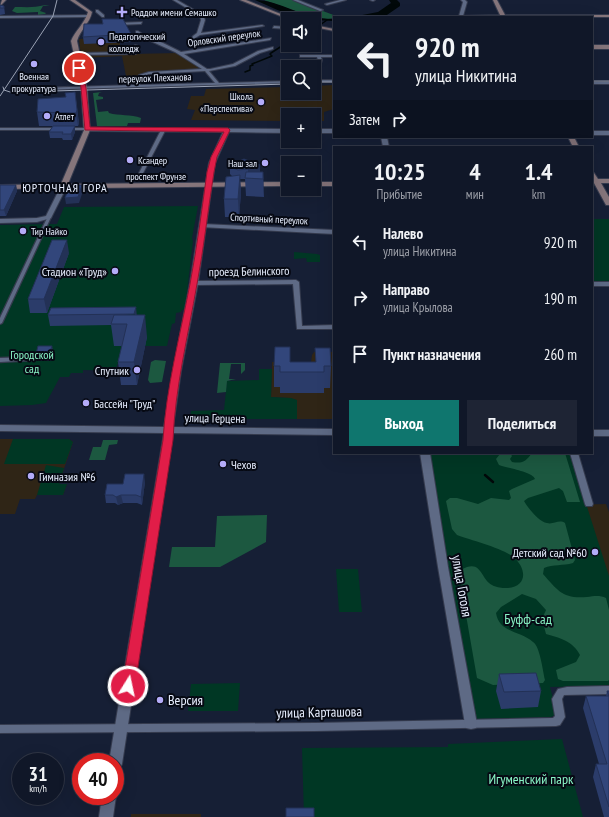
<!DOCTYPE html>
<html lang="ru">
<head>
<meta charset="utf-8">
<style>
	:root { --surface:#101728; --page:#1e2434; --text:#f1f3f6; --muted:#9c9fa8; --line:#303645; --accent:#0f766e }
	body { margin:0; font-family:"PT Sans Narrow",sans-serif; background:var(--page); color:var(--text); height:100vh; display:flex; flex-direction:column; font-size:15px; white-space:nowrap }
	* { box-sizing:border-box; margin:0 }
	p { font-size:13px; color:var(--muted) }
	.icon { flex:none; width:22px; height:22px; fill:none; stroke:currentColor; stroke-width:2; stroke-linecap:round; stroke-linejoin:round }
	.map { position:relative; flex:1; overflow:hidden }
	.sheet { position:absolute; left:333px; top:146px; width:260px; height:308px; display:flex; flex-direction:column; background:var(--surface); border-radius:0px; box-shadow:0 4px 16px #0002,0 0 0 1px var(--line) }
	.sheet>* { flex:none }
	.banner { position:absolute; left:333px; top:16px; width:260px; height:122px; border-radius:0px; box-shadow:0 4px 16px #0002,0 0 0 1px var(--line); background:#101728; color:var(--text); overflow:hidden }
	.buttons { position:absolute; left:281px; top:12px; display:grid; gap:8px }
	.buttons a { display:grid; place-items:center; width:40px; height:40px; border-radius:0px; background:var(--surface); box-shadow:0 4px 16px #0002,0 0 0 1px var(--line); font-size:20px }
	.speed { position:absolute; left:12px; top:753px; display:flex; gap:8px; font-size:20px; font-weight:700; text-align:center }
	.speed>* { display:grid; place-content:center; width:52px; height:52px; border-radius:50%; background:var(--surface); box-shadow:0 4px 16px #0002,0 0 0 1px var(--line); line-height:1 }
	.speed small { font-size:10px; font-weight:400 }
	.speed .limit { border:6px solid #d22; background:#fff; color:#111 }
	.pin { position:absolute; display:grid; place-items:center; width:34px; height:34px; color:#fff; margin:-17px; border:2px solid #fff; border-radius:50%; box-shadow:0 1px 4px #0007 }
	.me { position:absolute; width:44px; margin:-22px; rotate:10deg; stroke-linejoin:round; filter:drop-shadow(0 0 3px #0008) }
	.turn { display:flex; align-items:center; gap:14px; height:84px; padding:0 16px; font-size:18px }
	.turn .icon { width:52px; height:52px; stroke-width:2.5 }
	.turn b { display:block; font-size:28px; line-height:34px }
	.then { display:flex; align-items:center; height:38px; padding:0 16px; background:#0003; gap:8px; font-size:15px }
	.eta { display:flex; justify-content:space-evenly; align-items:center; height:68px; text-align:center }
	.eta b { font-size:24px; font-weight:700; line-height:28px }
	.cta { display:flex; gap:8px; margin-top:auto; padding:8px 16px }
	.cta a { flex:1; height:46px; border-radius:0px; background:var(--accent); color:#fff; font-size:16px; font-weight:700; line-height:46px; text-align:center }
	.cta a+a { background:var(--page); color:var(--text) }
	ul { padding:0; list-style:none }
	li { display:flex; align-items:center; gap:12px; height:56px; padding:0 16px }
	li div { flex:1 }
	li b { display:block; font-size:15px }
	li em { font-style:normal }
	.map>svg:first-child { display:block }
	.education { fill:#2f2516 }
	.green { fill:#003724 }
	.forest { fill:#1c5840 }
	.water { fill:#010809 }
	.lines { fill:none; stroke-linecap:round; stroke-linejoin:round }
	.stream-far1 { stroke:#010809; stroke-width:1.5 }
	.stream { stroke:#010809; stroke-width:2.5 }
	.pedestrian-casing { stroke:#353b4e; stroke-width:2.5 }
	.minor-casing { stroke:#353b4e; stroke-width:2 }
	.tertiary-casing { stroke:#353b4e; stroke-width:2 }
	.secondary-casing { stroke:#353b4e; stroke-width:2 }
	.pedestrian { fill:#5e6a85; fill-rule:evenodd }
	.minor { fill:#5e6a85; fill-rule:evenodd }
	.tertiary { fill:#5e6a85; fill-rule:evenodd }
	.secondary { fill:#85757b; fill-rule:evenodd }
	.tram { stroke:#9ba3b5; stroke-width:1 }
	.wall { fill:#2b3c6a }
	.shaded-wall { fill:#233156 }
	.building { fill:#32467b; stroke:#233156 }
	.route { fill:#e11d48; stroke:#92132f }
	.poi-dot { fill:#b4acf9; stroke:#060913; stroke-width:1.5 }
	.labels { text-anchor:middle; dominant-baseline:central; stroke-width:4; stroke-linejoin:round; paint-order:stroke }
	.far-poi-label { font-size:10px; fill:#e8efff; stroke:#060913; text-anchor:start }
	.far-street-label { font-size:10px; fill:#e8efff; stroke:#060913 }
	.far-quarter-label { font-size:12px; letter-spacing:1px; fill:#e8efff; stroke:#060913 }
	.poi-label { font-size:12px; fill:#e8efff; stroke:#060913; text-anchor:end }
	.street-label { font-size:12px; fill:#e8efff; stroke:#060913 }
	.park-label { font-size:12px; fill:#89f5c6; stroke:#060913 }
	.near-street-label { font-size:14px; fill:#e8efff; stroke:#060913 }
	.near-park-label { font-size:14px; fill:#89f5c6; stroke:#060913 }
	.near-poi-label { font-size:14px; fill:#e8efff; stroke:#060913; text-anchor:start }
</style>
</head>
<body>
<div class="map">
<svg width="609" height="817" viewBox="0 0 609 817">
	<rect width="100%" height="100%" fill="#161f35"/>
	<path class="education" d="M101 38 120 41V45H133L132 54 178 53 199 68 196 70 151 72 138 76H126L122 56 83 58 80 49 79 39Z
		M334 85V109L324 112V121H314V115H288V121L191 120 195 110 187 109 191 96H204L206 89 288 87V93H314V86Z
		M314 352H334V419H297L296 400 290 398 271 397 272 362H311L312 355Z
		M0 439H69L73 442 59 484H67L63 495H37L35 499H20L15 514H0Z
		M606 504 609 512V591L567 505Z
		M131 814H201V817H131Z"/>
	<path class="green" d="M198 206 192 238 193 241 185 309 182 310 181 312 176 313 175 323 172 324 167 346H124L115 371 83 370V373H71L69 377H60L46 403 32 405 0 406V225L57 224 64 207Z
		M592 219H609V283H592Z
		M294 252 317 254 320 255V262H307L306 258 294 259Z
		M259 369H272L271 397 291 398 297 400V419H190L191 411 224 410 227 381 259 380Z
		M13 439H69L73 442 65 464H4Z
		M428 453H570L609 576V686L550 687 556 710 555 715 551 717 475 719Z
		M46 465 64 468 59 484H67L63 495H37Z
		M336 569H358L362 612H339Z
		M240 683 238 711H188L191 684Z
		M562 739 583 817H304L302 748 448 747V744Z"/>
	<path class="forest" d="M264 0H293L339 17 328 19 312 17Z
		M45 5H50L43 6 40 11 46 13 45 14 38 15V12L17 13 12 11 15 7C26 7 34 8 45 5Z
		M102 92 99 93 98 96 103 97V99L96 100 98 112 108 111 109 113C119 116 131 114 141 118L140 123H128L127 126H97L93 93Z
		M155 360 166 361 162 382 150 383 148 380 151 362Z
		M220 363H245V370L241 374V364H231L229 379H236L227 381 226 392 217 393Z
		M103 440H118L117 444 109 445 105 460H89L93 447H101Z
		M510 453 512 456 510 459 512 462C523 464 526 461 532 453H565L580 502H567L563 491 559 488 528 498 524 501C528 508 539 522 547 523 553 525 559 519 565 523L575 560 573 563C563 566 553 564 544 568L543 574C558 591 563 599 587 597 594 596 600 595 606 598L609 610V680L608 681H563L558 679 556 670 576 662 580 655C573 641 560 638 546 634L542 619 546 610 536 599 522 594 501 607 496 613C499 633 521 631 533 642 540 646 543 672 545 680L543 683 493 685 477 678 459 575 461 570C482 558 480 579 492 585 495 587 501 588 504 588 528 589 528 568 512 556 501 548 471 540 457 535L452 529 446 501 450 498H457L478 504 491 498 509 500 511 498 509 491 512 489 535 479C533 472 507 468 499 465L496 459 500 454Z
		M267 515 266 542 220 567H169L172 547H215L217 516Z"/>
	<path class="water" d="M255 0C281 0 303 20 334 19V21L314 20V19C294 19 273 8 255 0Z
		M389 0H397L400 3V6L384 17H352L378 12 391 3Z"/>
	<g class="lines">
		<path class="stream-far1" d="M320 25 327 20
			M245 72 250 70V66L253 65 252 64 272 56 270 54 271 53 288 42"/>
		<path class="stream" d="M485 475 493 482"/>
		<g class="pedestrian-casing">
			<path id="pedestrian" d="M69 87H70V89L22 91 20 90 22 89Z
				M48 216H49L51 217 2 323 0 324V318Z
				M33 357 35 358 36 359 35 360 0 362V358Z"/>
		</g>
		<g class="minor-casing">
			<path id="minor" d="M173 0H177L203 15 205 20 201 33 262 25 264 26 200 35 195 38 191 44H189L193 36 197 33 201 20 200 16Z
				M293 0H298L323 10 320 11Z
				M340 0H346L327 5 325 4Z
				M370 0H375L373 1Z
				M461 0H465L467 2 463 16 461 17 459 16 463 2Z
				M96 10H98L104 15V17H102L96 12Z
				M142 22 141 24 116 25 114 24 116 23Z
				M274 26 288 27V29L273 28Z
				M136 31H138L147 37 163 43 181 52 271 38 270 40 184 54 207 69H210L233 64 258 51 273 47V49L260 53 235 66 209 71 219 83 288 81V83L68 89 67 88 69 87 136 85 139 75 149 72 202 69 175 52 144 38 136 33ZM205 71 215 83 140 85 142 77 149 74Z
				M135 45 138 46 137 53 135 54 76 55 74 54 76 53 133 52Z
				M301 55H334V57H321L322 60 319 70 321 80H334V82H314V80H317L315 70 318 60 317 57H300V55Z
				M592 82H609V84H592Z
				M0 128H87L89 129 87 130H0Z
				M162 128 166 129 142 175 138 176V175Z
				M203 224 334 230V234L201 227 200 226Z
				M296 280 299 282 302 326 334 325V329H297L293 284 194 285 191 283 194 281Z
				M592 282H609V286H592Z
				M570 453H578L593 504 592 506H586L585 504Z
				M609 686V694L564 695 562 699 565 717 560 725 556 726 315 731 0 733V725L315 723 553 718 555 716 552 699 558 689 567 687Z"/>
		</g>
		<g class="tertiary-casing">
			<path id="tertiary" d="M90 15 89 17 0 18V16Z
				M85 128 288 129V133L229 132 215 163 198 283 181 371 173 427 334 429V435L173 433 122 764 120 768 115 770V762H109L164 433 0 431V425L164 427 173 371 190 283 209 163 223 132 87 131 85 130Z
				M314 129H334V133H314Z
				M592 131H609V135H592Z
				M381 137H387L389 147H383Z
				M64 184 67 186 51 218 37 222 0 223V219L37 218 46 216 61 186Z
				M592 430H609V436H592Z
				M420 453H430L448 567 477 724 476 728 471 729 466 728 465 724 438 567Z
				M115 794 116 796 113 817H99L102 796H115Z"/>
		</g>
		<g class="secondary-casing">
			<path id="secondary" d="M2 0H6L0 6Z
				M70 0H75L92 12C90 23 80 30 77 41L87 88 90 130 68 184 288 182V186L0 189V185L61 184 84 130 81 88 71 41C75 31 85 23 88 12Z
				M240 0H246L293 19H288Z
				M493 0H497L505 15H609V17H455L457 16 500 15Z
				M314 25 334 29V31L314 27Z
				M592 45H609V49H592Z
				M568 137H574L579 147H573Z
				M592 172 594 173 598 179H609V183H601L609 197V205H606L594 183H592Z
				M314 182H334V186H314Z"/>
		</g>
		<use href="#pedestrian" class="pedestrian"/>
		<use href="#minor" class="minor"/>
		<use href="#tertiary" class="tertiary"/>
		<use href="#secondary" class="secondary"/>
		<path class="tram" d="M592 81H609
			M314 82H334
			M3 87 4 90 10 92H20L288 84
			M0 96 53 16 57 0"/>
	</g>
	<path class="wall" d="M0 5 4 6 5 14 0 15Z
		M102 19 131 34 132 42 84 44 83 37 103 24Z
		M75 92 79 123 78 126H75V132L72 140H63L62 138H50L49 132 53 126H39L37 112 66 97Z
		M230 165H260V172H263L264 197 246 196 245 179H240L241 193 239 217H225L224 199 232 176 230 174Z
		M0 185H16L17 191 6 216H0Z
		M69 253 47 313H30L28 299Z
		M51 308 136 315 147 337 137 385H121L118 362 122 346H114L111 325 50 326 48 315Z
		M52 346 53 353 51 361H37L36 354Z
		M291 362 331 366 330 388H324V393H280V387H274V366Z
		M145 482 142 505 137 503H123L118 505 115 503H106L105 495 123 484Z
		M499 674 541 691 538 707 501 709 496 691Z
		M607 691H609V817H604L593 777 596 764H599L583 708 586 696H606Z"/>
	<path class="shaded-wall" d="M77 110 79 123 78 126 76 113Z
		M75 126V132L72 140 71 134Z
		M260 165V174L248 178V169Z
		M263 172 264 190V197L263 179Z
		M240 175 241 193 239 217 238 199Z
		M16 185 17 191 6 216 4 210Z
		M82 185 83 191 79 203 66 204 65 198Z
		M67 240 69 253 47 313 44 299Z
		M136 307 137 317 134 314Z
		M145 315 147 337 137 385 134 362Z
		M52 346 53 353 51 361 49 354Z
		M144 474 145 482 142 505 141 497Z
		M121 495 123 503 118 505 116 497Z"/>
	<path class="building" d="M0 5 4 6V8H0Z
		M102 19H123L131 34 83 37 84 24H103Z
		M75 92 77 110 76 113 37 112 38 99 66 97 65 93Z
		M53 126H75L71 134H62L63 132H49Z
		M244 159 260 165 248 169 238 170 233 168 230 165Z
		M246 172H263V179L245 178Z
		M240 175 238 199H224L226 177Z
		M0 185H16L4 210H0Z
		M70 185H82L78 197 65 198Z
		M52 240H67L44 299H28Z
		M136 307 134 314 48 315 51 308Z
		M114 315H145L134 362H118L127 324H111Z
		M38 346H52L49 354H36Z
		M275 347H290V362H316L315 348H330L331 366H324V372H280V366H274Z
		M125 474H144L141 497 136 495H121L116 497 113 495H105L107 484H123Z
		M536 673 541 691 504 692 499 674Z
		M607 691H609V807L596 764H607L586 696H609Z
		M286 808H314V817H286Z"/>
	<path class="route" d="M79 67 82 68 86 88 90 127 228 128 230 130 217 157 214 172C208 209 204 247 197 284 188 336 175 388 173 440L135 686 133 690 128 691 124 690 122 686 163 440C166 388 180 336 190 284 197 247 202 209 207 172L211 157 224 132 85 130 81 88 77 68Z"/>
	<g class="poi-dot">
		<path d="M120 6h4v4h4v4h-4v4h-4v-4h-4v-4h4z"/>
		<circle cx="101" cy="42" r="4"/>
		<circle cx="34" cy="64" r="4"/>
		<circle cx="261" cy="102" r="4"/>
		<circle cx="47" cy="116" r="4"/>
		<circle cx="130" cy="160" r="4"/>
		<circle cx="265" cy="163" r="4"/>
		<circle cx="23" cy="231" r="4"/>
		<circle cx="115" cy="271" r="4"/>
		<circle cx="137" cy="370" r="4"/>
		<circle cx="86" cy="403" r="4"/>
		<circle cx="223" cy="464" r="4"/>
		<circle cx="31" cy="476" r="4"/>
		<circle cx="595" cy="552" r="4"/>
		<circle cx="160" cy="700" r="4"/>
	</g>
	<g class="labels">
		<g class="far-poi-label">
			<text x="131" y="12">Роддом имени Семашко</text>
			<text x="109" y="36">Педагогический<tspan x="109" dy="12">колледж</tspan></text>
			<text x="34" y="76" text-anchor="middle">Военная<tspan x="34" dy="12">прокуратура</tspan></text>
			<text x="253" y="96" text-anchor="end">Школа<tspan x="253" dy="12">«Перспектива»</tspan></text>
			<text x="55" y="116">Атлет</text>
			<text x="138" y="160">Ксандер</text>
			<text x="257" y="163" text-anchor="end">Наш зал</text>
			<text x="31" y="231">Тир Найко</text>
		</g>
		<g class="far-street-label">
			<text transform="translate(224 38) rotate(-8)">Орловский переулок</text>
			<text transform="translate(155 78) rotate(-2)">переулок Плеханова</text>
			<text x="156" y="176">проспект Фрунзе</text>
			<text transform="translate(269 219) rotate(3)">Спортивный переулок</text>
		</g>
		<g class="far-quarter-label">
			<text x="65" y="187">ЮРТОЧНАЯ ГОРА</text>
		</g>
		<g class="poi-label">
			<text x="107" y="271">Стадион «Труд»</text>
			<text x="129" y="370">Спутник</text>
			<text x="94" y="403" text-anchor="start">Бассейн "Труд"</text>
			<text x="231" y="464" text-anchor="start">Чехов</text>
			<text x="39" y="476" text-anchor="start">Гимназия №6</text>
			<text x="587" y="552">Детский сад №60</text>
		</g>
		<g class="street-label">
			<text transform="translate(249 271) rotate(-1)">проезд Белинского</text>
			<text transform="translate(215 418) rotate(1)">улица Герцена</text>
		</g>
		<g class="park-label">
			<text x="32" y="354">Городской<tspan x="32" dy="14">сад</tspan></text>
		</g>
		<g class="near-street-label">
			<text transform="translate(462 586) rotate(80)">улица Гоголя</text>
			<text transform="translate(319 712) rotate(-1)">улица Карташова</text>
		</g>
		<g class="near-park-label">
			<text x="528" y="619">Буфф-сад</text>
			<text x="531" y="779">Игуменский парк</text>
		</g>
		<g class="near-poi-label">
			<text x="168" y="700">Версия</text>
		</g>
	</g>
</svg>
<div class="buttons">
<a><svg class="icon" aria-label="sound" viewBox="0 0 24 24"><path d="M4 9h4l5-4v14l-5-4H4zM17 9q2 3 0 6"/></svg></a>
<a><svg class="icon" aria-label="search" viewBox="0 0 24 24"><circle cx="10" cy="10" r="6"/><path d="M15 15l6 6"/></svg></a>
<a>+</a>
<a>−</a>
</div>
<div class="speed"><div>31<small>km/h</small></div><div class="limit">40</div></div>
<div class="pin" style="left:79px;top:68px;background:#d93025"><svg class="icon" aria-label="arrive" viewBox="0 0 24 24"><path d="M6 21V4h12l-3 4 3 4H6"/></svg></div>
<svg class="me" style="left:128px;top:686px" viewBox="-20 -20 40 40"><circle r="17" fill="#e11d48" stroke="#fff" stroke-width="3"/><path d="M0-11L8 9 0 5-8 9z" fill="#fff"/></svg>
<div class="banner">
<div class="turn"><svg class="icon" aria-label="left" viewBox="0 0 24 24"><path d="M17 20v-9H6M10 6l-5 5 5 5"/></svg><div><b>920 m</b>улица Никитина</div></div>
<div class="then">Затем<svg class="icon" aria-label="right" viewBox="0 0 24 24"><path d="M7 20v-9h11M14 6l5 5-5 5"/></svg></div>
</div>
<section class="sheet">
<div class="eta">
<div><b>10:25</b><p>Прибытие</p></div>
<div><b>4</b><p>мин</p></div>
<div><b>1.4</b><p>km</p></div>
</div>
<ul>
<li><svg class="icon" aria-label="left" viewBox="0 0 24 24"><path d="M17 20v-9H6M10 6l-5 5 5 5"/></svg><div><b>Налево</b><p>улица Никитина</p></div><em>920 m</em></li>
<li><svg class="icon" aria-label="right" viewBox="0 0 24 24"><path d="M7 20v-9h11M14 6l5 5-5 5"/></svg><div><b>Направо</b><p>улица Крылова</p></div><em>190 m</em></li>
<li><svg class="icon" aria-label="arrive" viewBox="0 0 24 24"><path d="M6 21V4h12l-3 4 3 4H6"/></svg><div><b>Пункт назначения</b></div><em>260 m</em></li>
</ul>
<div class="cta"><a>Выход</a><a>Поделиться</a></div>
</section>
</div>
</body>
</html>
